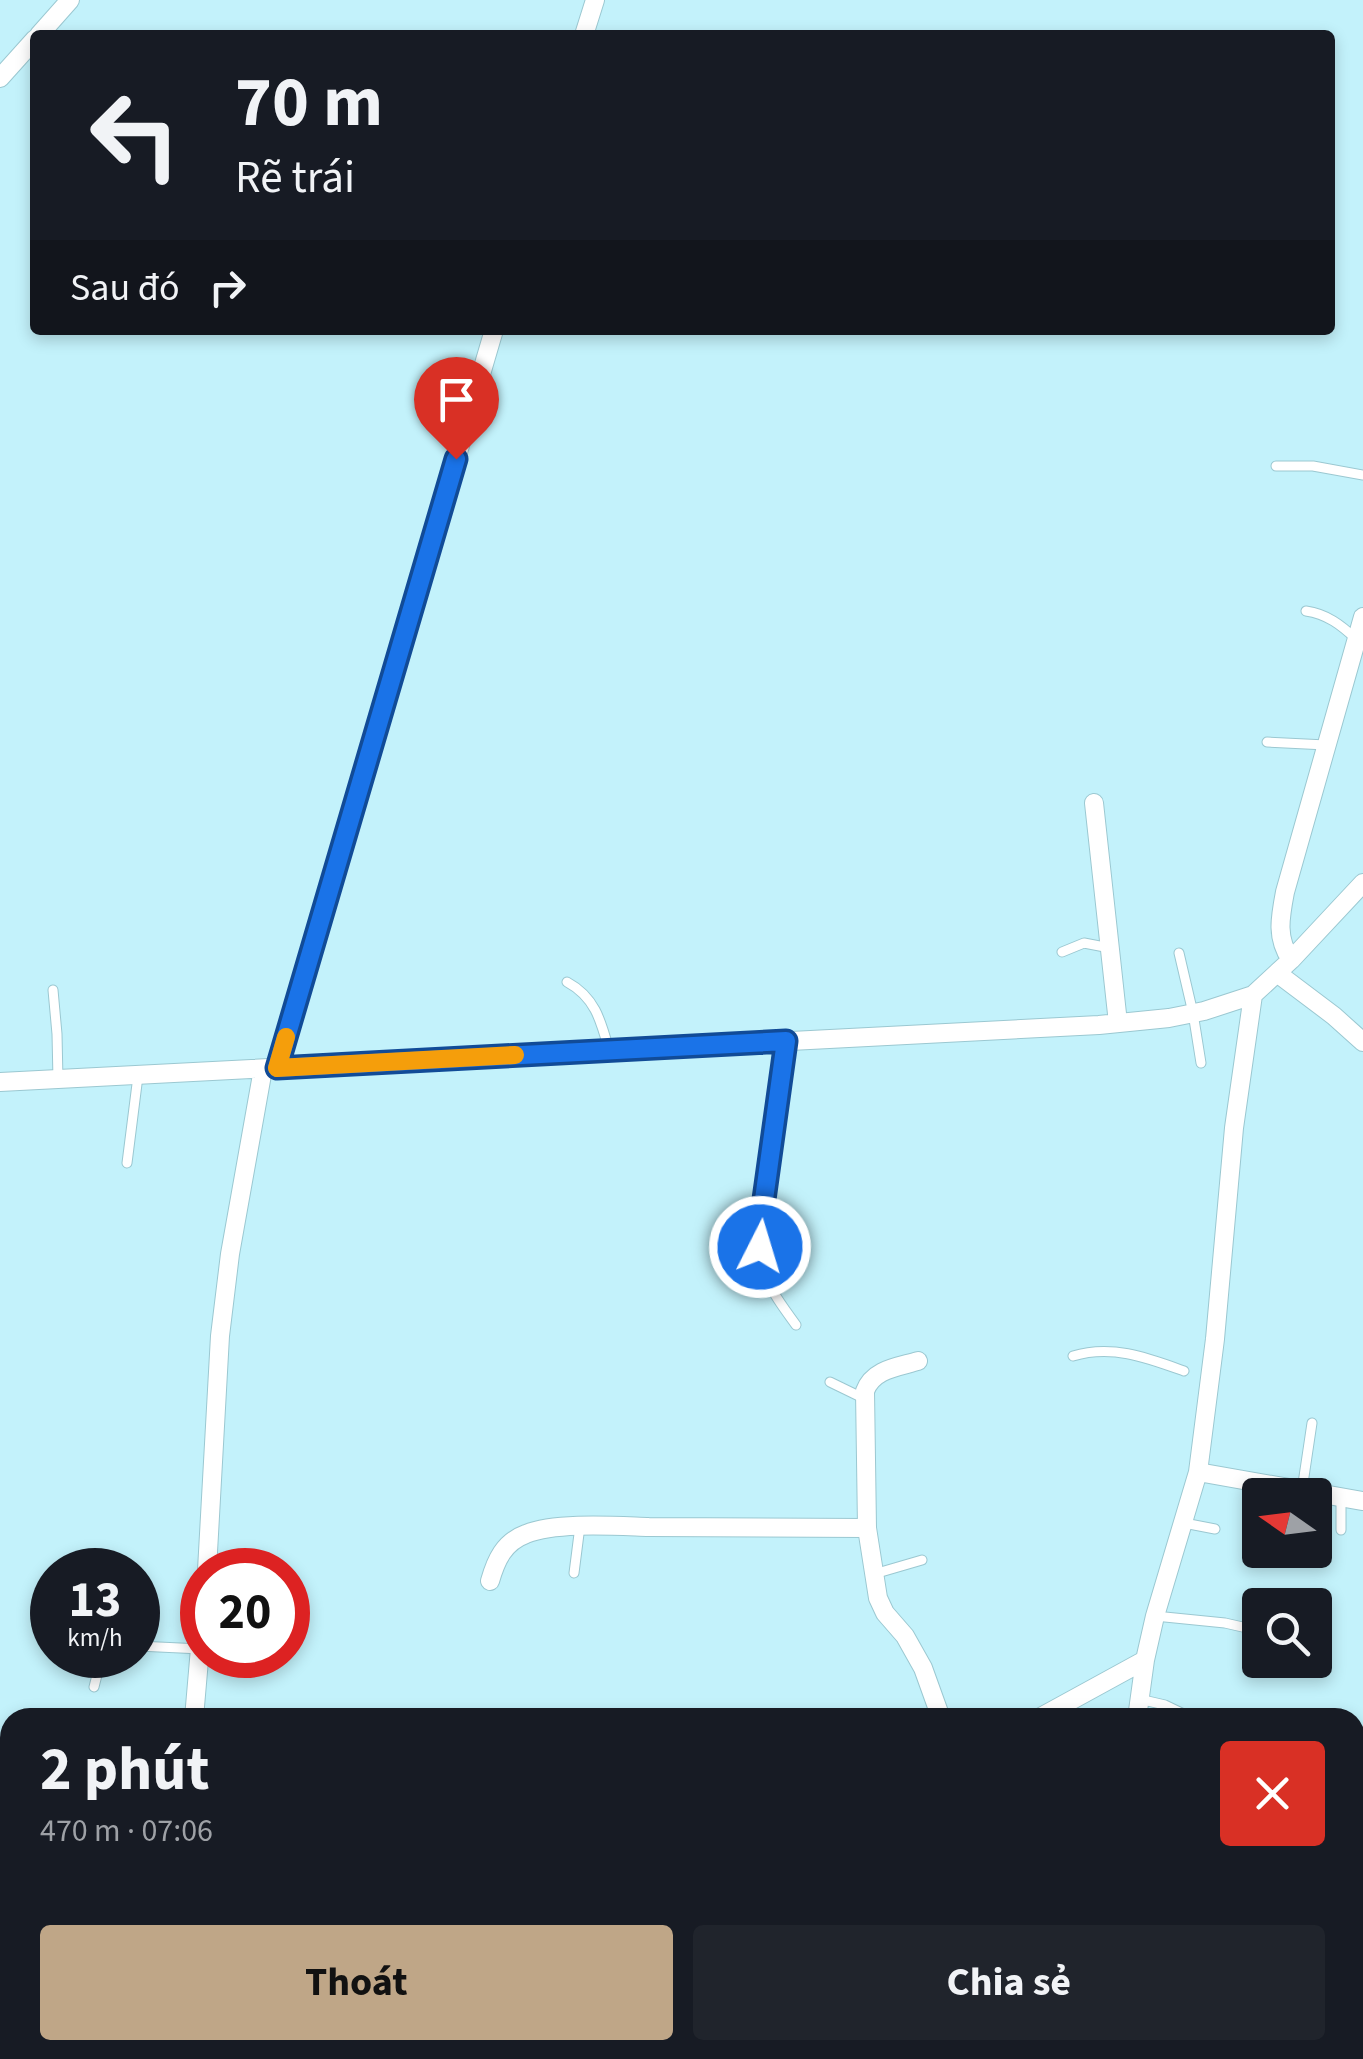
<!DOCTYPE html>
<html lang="vi">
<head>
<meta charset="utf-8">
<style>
	:root { --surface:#171b24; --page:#20242c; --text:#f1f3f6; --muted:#9ea1a6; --accent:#bfa687 }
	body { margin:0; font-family:"Source Sans 3",sans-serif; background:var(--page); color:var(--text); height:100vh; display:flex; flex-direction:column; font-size:38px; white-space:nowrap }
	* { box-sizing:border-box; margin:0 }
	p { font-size:32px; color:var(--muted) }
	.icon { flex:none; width:55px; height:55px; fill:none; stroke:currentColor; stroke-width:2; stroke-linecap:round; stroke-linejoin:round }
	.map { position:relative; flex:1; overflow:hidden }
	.side { position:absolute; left:0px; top:1708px; width:1365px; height:352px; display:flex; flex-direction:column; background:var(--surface); border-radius:30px 30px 0 0; box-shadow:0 5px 15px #0003 }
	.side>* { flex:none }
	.guide { position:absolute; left:30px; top:30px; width:1305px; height:305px; border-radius:10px; box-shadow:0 5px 15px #0003; background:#171b24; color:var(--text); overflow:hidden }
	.needle { width:65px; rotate:284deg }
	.buttons { position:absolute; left:1242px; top:1478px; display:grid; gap:20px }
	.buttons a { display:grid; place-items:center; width:90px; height:90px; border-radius:10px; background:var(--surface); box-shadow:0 5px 15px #0003; font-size:50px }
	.speed { position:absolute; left:30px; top:1548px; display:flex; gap:20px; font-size:50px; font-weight:700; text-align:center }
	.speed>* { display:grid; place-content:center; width:130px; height:130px; border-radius:50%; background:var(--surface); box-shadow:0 5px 15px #0003; line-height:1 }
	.speed small { font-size:25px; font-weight:400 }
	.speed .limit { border:15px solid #d22; background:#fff; color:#111 }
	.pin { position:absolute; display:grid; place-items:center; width:85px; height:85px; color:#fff; margin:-102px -42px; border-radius:50% 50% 50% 0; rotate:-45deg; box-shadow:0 0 10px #0007 }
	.pin .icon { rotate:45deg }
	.me { position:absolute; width:110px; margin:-55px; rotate:5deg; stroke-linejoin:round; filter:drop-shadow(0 0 8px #0008) }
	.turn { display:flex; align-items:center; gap:35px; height:210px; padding:0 40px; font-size:45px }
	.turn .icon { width:130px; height:130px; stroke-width:2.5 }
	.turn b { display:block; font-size:70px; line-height:85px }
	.then { display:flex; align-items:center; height:95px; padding:0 40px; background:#0003; gap:20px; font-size:38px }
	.round { display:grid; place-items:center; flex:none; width:105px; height:105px; border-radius:10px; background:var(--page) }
	.summary { display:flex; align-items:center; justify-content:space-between; height:170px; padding:0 40px }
	h1 { font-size:60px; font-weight:700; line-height:75px }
	.primary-button { display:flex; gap:20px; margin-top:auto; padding:20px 40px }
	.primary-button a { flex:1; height:115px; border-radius:10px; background:var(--accent); color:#111; font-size:40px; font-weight:700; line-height:115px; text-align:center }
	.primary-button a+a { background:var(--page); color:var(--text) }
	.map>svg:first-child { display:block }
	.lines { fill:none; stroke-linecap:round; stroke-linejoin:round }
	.lane-casing { stroke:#9bc8d1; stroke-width:11 }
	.street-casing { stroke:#9bc8d1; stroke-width:20 }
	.lane { stroke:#fff; stroke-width:9 }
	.street { stroke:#fff; stroke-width:18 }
	.route-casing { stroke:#114b97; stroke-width:25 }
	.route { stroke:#1a73e8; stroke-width:18 }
	.slow { stroke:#f59e0b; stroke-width:18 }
</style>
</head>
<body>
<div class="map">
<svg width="1363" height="2059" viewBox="0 0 1363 2059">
	<rect width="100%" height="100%" fill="#c3f2fb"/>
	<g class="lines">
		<g class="lane-casing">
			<path id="lane" d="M1276 466H1313L1363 475
				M1306 611C1327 614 1341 625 1356 639
				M1267 742 1326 745
				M1062 952 1084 943 1110 948
				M1179 953 1193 1013 1201 1063
				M567 982C595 997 601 1021 609 1050
				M53 990 57 1034 58 1080
				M786 1041 761 1221C759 1273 766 1284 796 1325
				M127 1163 138 1076
				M1073 1356C1112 1344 1148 1358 1184 1371
				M830 1382 865 1399
				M1302 1490 1312 1423
				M1341 1498V1530
				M1184 1523 1215 1529
				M574 1573 580 1526
				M874 1574 922 1560
				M1155 1616 1225 1623 1260 1631
				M138 1646 201 1649
				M94 1687 102 1655
				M1139 1699 1165 1705 1192 1718
				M321 2059 330 2050"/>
		</g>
		<g class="street-casing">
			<path id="street" d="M39 35 70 0
				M584 35 595 0
				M0 78 35 39
				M1094 803 1118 1023
				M1291 960C1276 938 1280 918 1285 892L1363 617
				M1277 973 1334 1016 1363 1042
				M277 1068 494 330
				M0 1082 1099 1025 1169 1018 1204 1011 1253 995 1291 960 1363 883
				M918 1361C898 1367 873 1369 865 1391L867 1528 878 1598 885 1613 905 1636 923 1668 941 1718
				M1198 1472 1362 1501
				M207 1570 220 1336 230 1254 263 1069
				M490 1581C496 1560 504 1542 526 1534 556 1522 615 1526 649 1527 722 1527 795 1527 867 1528
				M194 1718 202 1625
				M1039 1718 1145 1660
				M1137 1718 1145 1660 1155 1616 1198 1472 1215 1339 1234 1128 1253 995
				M165 2050 166 2059
				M1277 2050 1281 2059
				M658 2059 665 2050
				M854 2059 858 2050
				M1007 2059 1010 2050"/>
		</g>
		<use href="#lane" class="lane"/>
		<use href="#street" class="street"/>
	</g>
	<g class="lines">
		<g class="route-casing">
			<path id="route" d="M456 459 277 1068 786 1041 761 1221 760 1247"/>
		</g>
		<use href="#route" class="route"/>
		<path class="slow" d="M286 1037 277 1068 515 1055"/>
	</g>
</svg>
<div class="buttons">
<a><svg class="needle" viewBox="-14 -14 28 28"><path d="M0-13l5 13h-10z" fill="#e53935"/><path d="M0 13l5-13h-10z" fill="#9ea1a6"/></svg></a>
<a><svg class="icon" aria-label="search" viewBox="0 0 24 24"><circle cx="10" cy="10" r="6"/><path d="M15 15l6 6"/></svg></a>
</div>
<div class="speed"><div>13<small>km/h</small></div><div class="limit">20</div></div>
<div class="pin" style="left:456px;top:459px;background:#d93025"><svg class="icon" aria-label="arrive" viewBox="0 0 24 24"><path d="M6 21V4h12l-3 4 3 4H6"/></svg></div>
<svg class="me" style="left:760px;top:1247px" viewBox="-20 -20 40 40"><circle r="17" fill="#1a73e8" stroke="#fff" stroke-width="3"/><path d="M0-11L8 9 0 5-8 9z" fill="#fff"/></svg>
<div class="guide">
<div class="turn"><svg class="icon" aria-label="left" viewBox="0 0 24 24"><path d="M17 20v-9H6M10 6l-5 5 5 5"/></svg><div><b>70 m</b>Rẽ trái</div></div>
<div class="then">Sau đó<svg class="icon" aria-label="right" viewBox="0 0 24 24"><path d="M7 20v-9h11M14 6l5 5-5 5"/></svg></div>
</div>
<section class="side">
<div class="summary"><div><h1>2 phút</h1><p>470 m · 07:06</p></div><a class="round" style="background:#d93025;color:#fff"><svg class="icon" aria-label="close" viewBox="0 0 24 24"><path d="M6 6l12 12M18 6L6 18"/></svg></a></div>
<div class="primary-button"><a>Thoát</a><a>Chia sẻ</a></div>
</section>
</div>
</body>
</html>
